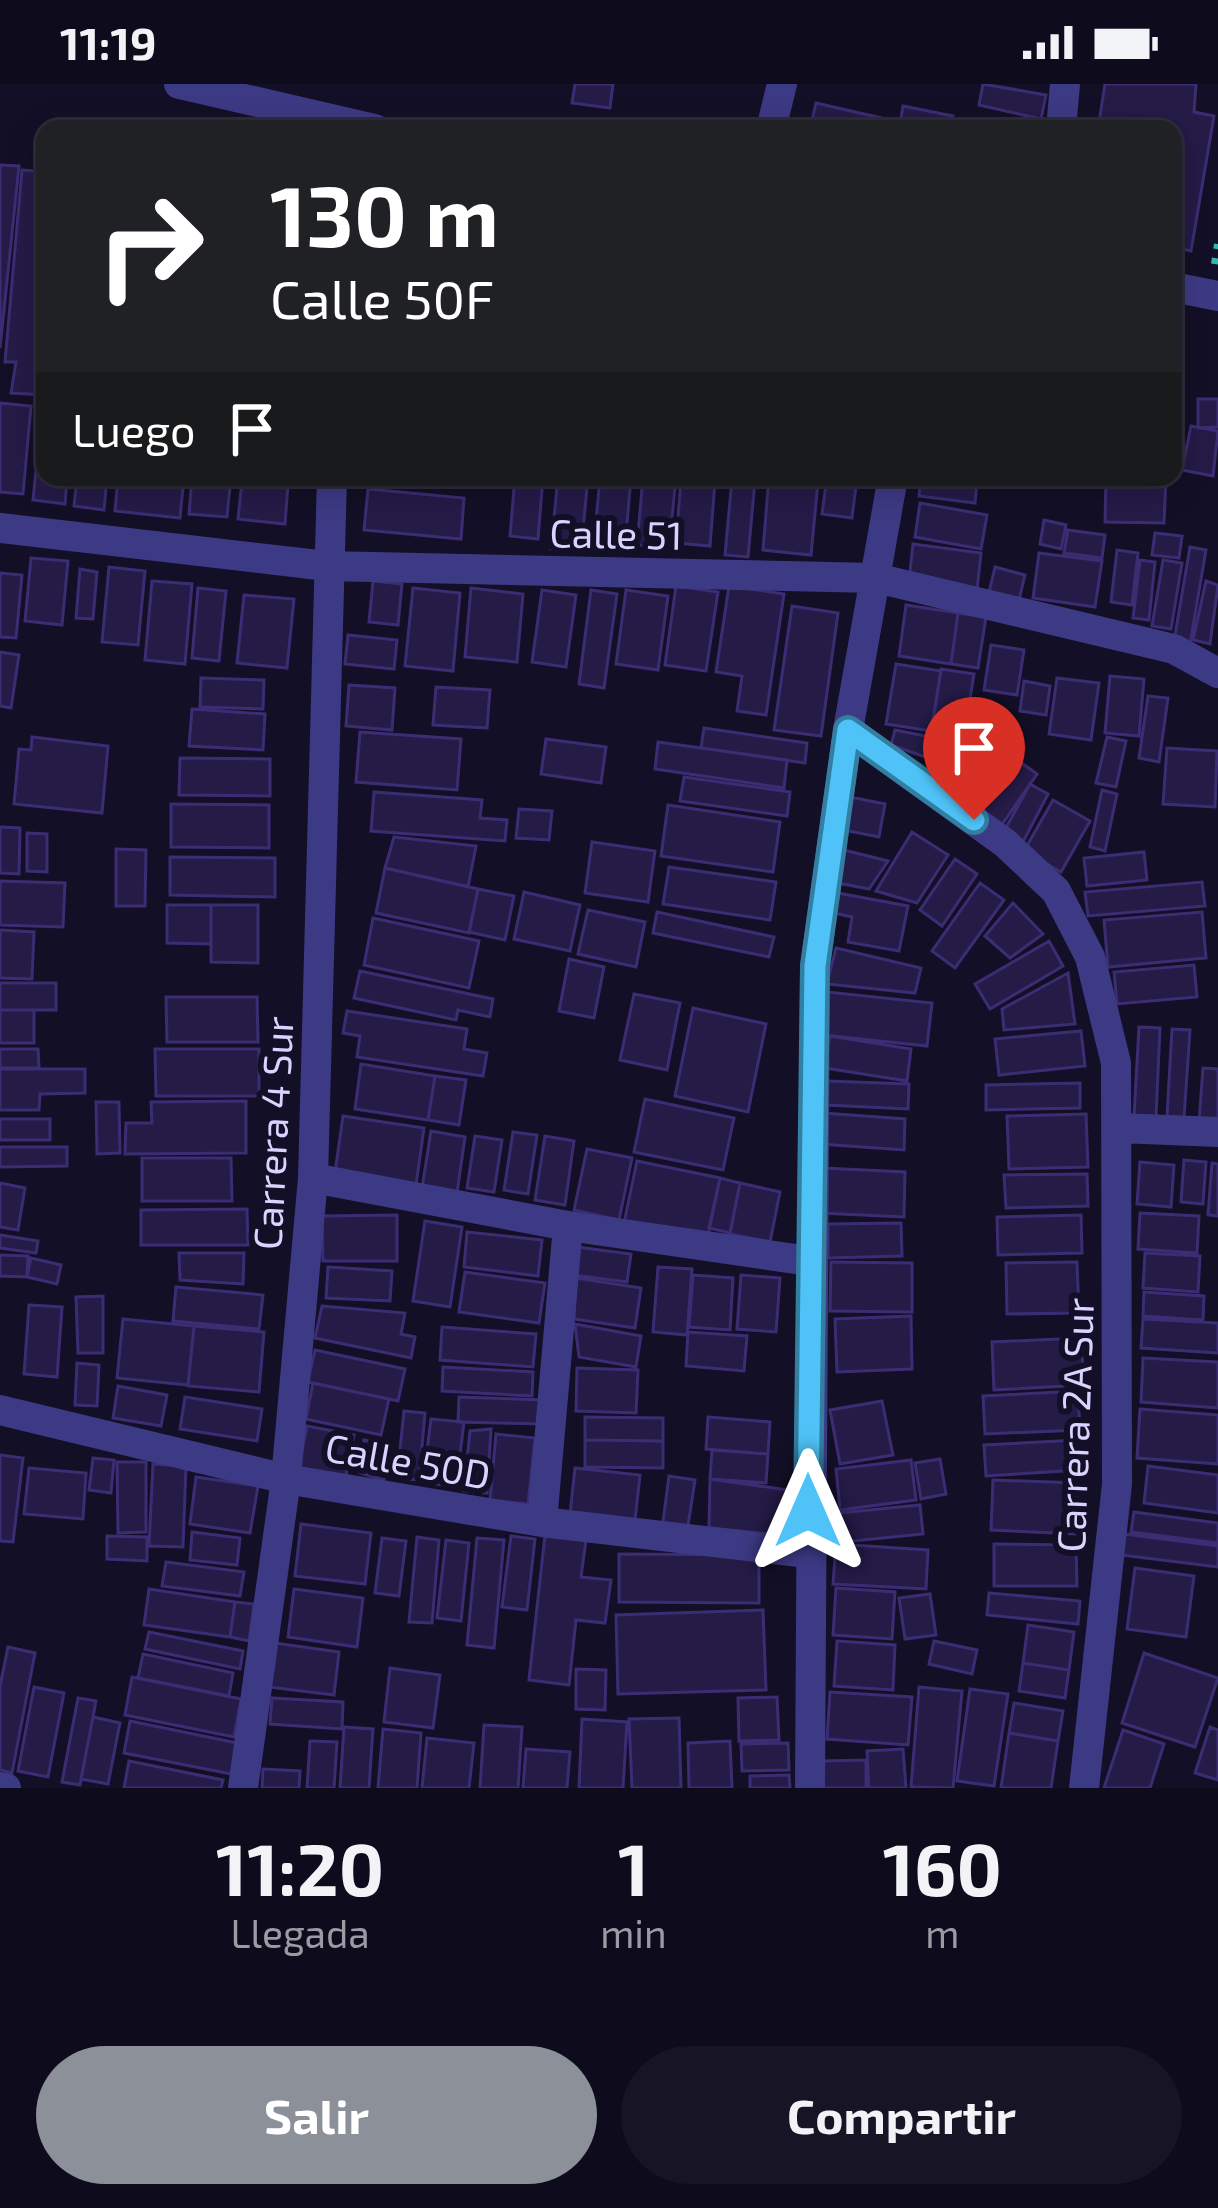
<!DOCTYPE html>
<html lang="es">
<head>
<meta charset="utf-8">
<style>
	:root { --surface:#0e0b1c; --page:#171425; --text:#f1f3f6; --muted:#9b9ba3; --line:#2e2b3b; --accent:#8c9099 }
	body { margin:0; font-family:"Exo 2",sans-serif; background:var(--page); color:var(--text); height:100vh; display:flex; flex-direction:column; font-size:45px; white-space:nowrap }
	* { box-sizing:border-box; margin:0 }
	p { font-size:39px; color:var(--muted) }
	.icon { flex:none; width:66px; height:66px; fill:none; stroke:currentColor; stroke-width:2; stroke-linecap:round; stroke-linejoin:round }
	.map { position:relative; height:1704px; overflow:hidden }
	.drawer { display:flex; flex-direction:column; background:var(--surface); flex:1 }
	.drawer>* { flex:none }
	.hud { position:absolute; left:36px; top:36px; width:1146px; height:366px; border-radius:24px; box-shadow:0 6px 30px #0003,0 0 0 3px var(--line); background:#202124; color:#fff; overflow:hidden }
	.pin { position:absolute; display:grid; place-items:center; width:102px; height:102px; color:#fff; margin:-123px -51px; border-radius:50% 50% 50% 0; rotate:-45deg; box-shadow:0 0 12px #0007 }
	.pin .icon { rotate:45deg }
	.me { position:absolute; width:132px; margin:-66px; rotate:0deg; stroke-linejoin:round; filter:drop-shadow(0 0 9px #0008) }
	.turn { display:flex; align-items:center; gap:42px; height:252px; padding:0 36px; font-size:54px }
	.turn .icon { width:156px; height:156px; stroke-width:2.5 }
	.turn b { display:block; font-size:84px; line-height:102px }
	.then { display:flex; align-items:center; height:114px; padding:0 36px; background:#0003; gap:24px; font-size:45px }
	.eta { display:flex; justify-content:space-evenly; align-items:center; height:204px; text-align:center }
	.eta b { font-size:72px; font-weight:700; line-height:84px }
	.button { display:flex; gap:24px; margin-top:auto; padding:24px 36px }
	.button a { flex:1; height:138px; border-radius:72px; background:var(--accent); color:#fff; font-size:48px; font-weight:700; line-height:138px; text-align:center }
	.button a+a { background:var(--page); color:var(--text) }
	.status { display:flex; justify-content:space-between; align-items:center; height:84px; padding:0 60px; background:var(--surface); direction:ltr }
	.status svg { height:33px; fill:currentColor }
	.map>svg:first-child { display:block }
	.building { fill:#241b47; stroke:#3b2d73; stroke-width:3 }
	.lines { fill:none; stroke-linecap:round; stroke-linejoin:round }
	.path { stroke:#2fb8b0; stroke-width:8; stroke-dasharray:6 9; stroke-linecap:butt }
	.minor { stroke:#3d3a85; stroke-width:30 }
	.tertiary { stroke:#3d3a85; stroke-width:30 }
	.route-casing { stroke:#337fa1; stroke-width:30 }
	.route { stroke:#4fc3f7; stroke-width:21 }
	.labels { text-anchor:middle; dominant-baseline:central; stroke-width:12; stroke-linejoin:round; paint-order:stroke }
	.street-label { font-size:39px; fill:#d9d4ff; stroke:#130f26 }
</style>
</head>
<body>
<div class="status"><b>11:19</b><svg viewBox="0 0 49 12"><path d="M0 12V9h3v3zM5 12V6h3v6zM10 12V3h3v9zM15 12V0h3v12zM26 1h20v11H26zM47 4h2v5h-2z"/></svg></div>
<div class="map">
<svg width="1218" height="1704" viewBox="0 0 1218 1704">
	<rect width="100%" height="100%" fill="#130f26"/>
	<path class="building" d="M575 0H613L610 24 572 19Z
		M983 0 1046 11 1041 35 979 21Z
		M1105 0H1196L1194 28 1214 32 1191 167 1173 163V45H1098Z
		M816 19 890 36 888 45H810Z
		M903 22 953 32 951 45H899Z
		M0 81 19 82 0 264Z
		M22 86 45 88V311L11 309 16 278H5Z
		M1198 315H1218V343L1198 344Z
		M43 317 45 393H67L65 420 33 416Z
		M0 319 31 322 23 410 0 408Z
		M1191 342 1218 347 1213 392 1182 386Z
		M77 393H107L104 426 74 422Z
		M118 393H184L180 434 115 427Z
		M192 393H231L227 433 189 430Z
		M515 393H543L538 455 510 452Z
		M558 393H588L581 467 551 465Z
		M600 393H631L625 463 594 460Z
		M643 393H676L669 464 637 461Z
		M769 393 818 398 811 471 763 466Z
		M827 393 857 394 852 434 822 430Z
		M921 393 977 398 975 419 919 412Z
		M1106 393H1166L1164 439 1105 438Z
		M681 395 715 397 710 462 676 459Z
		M732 395 755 397 748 473 725 471Z
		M242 396 288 401 285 440 238 435Z
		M368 405 464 414 461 455 364 446Z
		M920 419 987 431 981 465 915 453Z
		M1044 436 1066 441 1061 465 1040 460Z
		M1068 446 1105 451 1102 474 1064 469Z
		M1155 449 1182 452 1179 474 1152 471Z
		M913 460 981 469 977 506 909 497Z
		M1190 463 1206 466 1190 560 1174 557Z
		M1117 466 1138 469 1132 521 1111 518Z
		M1039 469 1102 477 1095 523 1033 514Z
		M31 474 68 477 62 541 25 537Z
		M1140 476 1155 478 1149 536 1133 534Z
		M1163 476 1182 479 1171 545 1152 542Z
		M109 483 145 487 138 561 102 558Z
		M995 483 1025 491 1017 524 987 517Z
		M80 485 97 488 93 535 76 534Z
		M0 489 22 491 16 554 0 553Z
		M152 497 192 500 185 580 145 576Z
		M373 497 402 500 398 541 369 538Z
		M1206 497 1218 501 1210 560 1193 556Z
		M676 502 718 508 706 587 665 581Z
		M729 502 784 510 766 631 737 627 742 592 716 588Z
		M198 504 226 507 219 577 192 574Z
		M413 504 460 509 453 587 405 582Z
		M471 504 523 510 517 578 465 573Z
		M542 506 576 511 566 583 532 578Z
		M591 506 617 510 604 604 579 600Z
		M626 506 668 512 658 586 616 580Z
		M244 511 294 515 287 584 237 579Z
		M906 521 958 529 951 580 899 572Z
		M792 522 838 529 821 652 774 646Z
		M958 529 986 533 978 584 951 580Z
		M348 551 397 556 394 585 345 580Z
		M991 561 1024 566 1017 611 984 606Z
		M0 568 19 571 11 624 0 622Z
		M896 580 941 587 931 647 886 640Z
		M941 585 974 590 964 651 932 646Z
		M1110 592 1144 595 1139 652 1105 649Z
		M201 594 264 596 263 625 200 623Z
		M1057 594 1099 599 1091 656 1049 650Z
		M1024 597 1050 602 1046 631 1020 627Z
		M349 601 395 604 392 646 346 642Z
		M436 603 490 606 487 644 433 641Z
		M1148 612 1168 614 1159 678 1139 674Z
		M192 625 265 630 263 666 189 662Z
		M704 644 807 659 805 679 701 664Z
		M895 646 946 656 928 674 891 661Z
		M978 647 1007 676 965 719 936 690Z
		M360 648 461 655 457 706 356 698Z
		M32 653 108 662 102 729 14 720 19 665 31 666Z
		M1107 653 1126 657 1116 703 1096 699Z
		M546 655 606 663 601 699 541 690Z
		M658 658 787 676 784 704 655 685Z
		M1167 664 1217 667 1215 723 1163 720Z
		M1011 671 1037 690 1001 742 975 724Z
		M180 674 270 675V712L179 711Z
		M684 693 790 708 787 732 680 717Z
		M1030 700 1048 710 1022 760 1003 749Z
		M1102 706 1117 710 1105 767 1090 763Z
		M374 708 482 716 480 734 507 736 505 757 371 747Z
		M850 713 885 720 879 753 844 746Z
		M1053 716 1090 737 1061 788 1024 767Z
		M171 720 269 721V764L171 763Z
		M668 721 780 738 773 788 661 772Z
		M519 725 552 727 549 756 516 754Z
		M0 743 20 744 19 790 0 789Z
		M912 748 948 771 917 819 876 807Z
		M27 749 47 750V788L27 787Z
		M394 753 476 762 468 803 385 784Z
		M592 758 655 767 648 818 585 809Z
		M116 765 146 766 145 822H116Z
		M844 766 888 777 869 805 838 799Z
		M1144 768 1147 796 1087 802 1084 774Z
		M170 773 275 774V813L170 811Z
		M955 775 977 790 942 842 920 826Z
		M669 783 776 798 770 836 663 820Z
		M385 784 478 805 469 849 376 829Z
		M0 797 65 799 63 843 0 841Z
		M1202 798 1205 822 1088 832 1085 808Z
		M980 799 1004 816 955 884 932 867Z
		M478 805 514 812 505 856 469 848Z
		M524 808 580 821 570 867 514 855Z
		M838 809 908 822 899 867 848 858 852 833 834 829Z
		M1013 819 1043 850 1010 874 985 852Z
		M167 821H211V860L167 859Z
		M211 821H258V879L211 878Z
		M588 826 645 838 636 883 578 870Z
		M657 828 774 853 769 873 653 849Z
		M1202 828 1206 874 1108 883 1104 836Z
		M373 834 479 857 469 904 364 881Z
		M0 846 34 848 32 895 0 894Z
		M1049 857 1063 882 990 925 975 900Z
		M836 864 921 884 915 909 827 900Z
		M569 875 604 883 594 934 559 927Z
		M1194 881 1197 913 1117 920 1114 888Z
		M360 887 493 915 490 933 458 926 456 936 354 914Z
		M1068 889 1075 940 1004 946 1002 925Z
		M0 899H56V926H0Z
		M827 908 932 919 927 962 823 951Z
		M634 910 680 919 667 986 620 976Z
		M166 913H257L258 958H167Z
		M693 924 766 940 748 1028 675 1012Z
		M0 926H34V959H0Z
		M347 927 467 945 464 965 487 969 483 992 357 973 360 952 343 949Z
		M1139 943 1160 944 1156 1033 1134 1032Z
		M1172 945 1190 946 1184 1034 1167 1032Z
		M1081 947 1085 982 999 991 995 955Z
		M830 952 911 965 907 997 825 984Z
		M0 965H38L39 984H0Z
		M155 965H259V1012H156Z
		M361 980 435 992 428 1036 355 1025Z
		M1203 984 1218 985V1039L1199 1038Z
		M0 985H85V1009L40 1010 39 1026H0Z
		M435 992 466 996 459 1041 428 1036Z
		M827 997 909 1000 908 1025 826 1021Z
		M1080 999V1024L986 1026V1001Z
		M645 1015 734 1034 723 1086 634 1068Z
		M246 1017V1069L125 1070 126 1039H152L151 1018Z
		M96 1018H119L120 1069 97 1070Z
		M823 1029 905 1035 904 1066 820 1060Z
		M1086 1030 1088 1083 1009 1085 1007 1032Z
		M343 1032 424 1044 416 1101 335 1089Z
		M0 1035H50V1056H0Z
		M431 1047 465 1053 457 1109 422 1104Z
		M513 1048 537 1051 528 1110 504 1106Z
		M475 1052 502 1056 494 1108 467 1104Z
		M545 1052 574 1057 565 1121 535 1116Z
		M0 1063H67V1082L0 1083Z
		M587 1065 632 1074 619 1136 574 1126Z
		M142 1074H231L232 1117H142Z
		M1184 1076 1206 1078 1203 1120 1181 1118Z
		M637 1077 720 1094 707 1157 624 1139Z
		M1140 1078 1174 1081 1171 1123 1137 1120Z
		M1212 1079 1218 1080V1132L1208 1131Z
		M823 1084 905 1088 904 1133 820 1129Z
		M1087 1090 1088 1122 1006 1124 1004 1091Z
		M720 1094 740 1099 730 1149 709 1144Z
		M0 1099 25 1104 18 1146 0 1143Z
		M740 1099 780 1108 770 1158 730 1150Z
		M247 1125 248 1161H141V1126Z
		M1140 1129 1199 1132 1197 1169 1138 1165Z
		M397 1131V1177H323L322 1132Z
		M1081 1131 1082 1169 998 1171 997 1133Z
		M425 1137 462 1143 450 1223 413 1217Z
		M901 1139 902 1172 828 1174V1140Z
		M467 1148 542 1156 538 1192 464 1183Z
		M0 1151 38 1157 36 1169 0 1164Z
		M577 1163 631 1170 627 1198 573 1191Z
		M179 1169H244L243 1200 180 1196Z
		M1145 1169 1200 1172 1198 1208 1143 1204Z
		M0 1171 28 1172 27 1193 0 1192Z
		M31 1174 61 1181 57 1200 27 1193Z
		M831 1178 912 1179V1228L830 1227Z
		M1077 1178 1079 1229 1007 1230 1006 1179Z
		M328 1183 392 1187 390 1217 326 1214Z
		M658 1183 692 1185 687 1251 653 1248Z
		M465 1188 545 1199 539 1239 459 1228Z
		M693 1191 733 1194 730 1246 689 1243Z
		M741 1191 780 1194 776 1248 737 1245Z
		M576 1194 641 1204 635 1244 574 1235Z
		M176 1203 263 1211 259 1245 173 1237Z
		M1144 1208 1204 1212 1203 1236 1143 1232Z
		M103 1212V1269H78L76 1213Z
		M29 1221 62 1223 57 1293 24 1290Z
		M322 1222 405 1229 401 1250 415 1253 411 1274 315 1254Z
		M911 1232 912 1285 837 1288 835 1235Z
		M123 1235 194 1242 188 1301 117 1294Z
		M1143 1235 1218 1239V1269L1141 1264Z
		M575 1240 641 1252 636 1283 579 1273Z
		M194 1242 264 1248 259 1308 188 1302Z
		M442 1243 536 1250 533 1283 440 1276Z
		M688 1248 747 1252 744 1287 686 1282Z
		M1081 1254 1084 1301 994 1306 992 1258Z
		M315 1266 405 1285 398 1317 308 1298Z
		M1143 1274 1218 1278V1324L1141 1318Z
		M77 1279 99 1281 97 1322 75 1321Z
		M443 1283 533 1288 532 1312 442 1307Z
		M577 1284 638 1286 636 1329 576 1327Z
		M313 1299 389 1315 381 1351 306 1335Z
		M118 1302 167 1311 161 1342 113 1334Z
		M1078 1307 1080 1346 985 1350 983 1312Z
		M185 1313 262 1325 257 1357 180 1345Z
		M459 1313 544 1316 543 1340 458 1338Z
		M882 1317 893 1371 840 1380 830 1326Z
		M1140 1325 1218 1331V1380L1137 1374Z
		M404 1327 425 1329 419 1396 397 1394Z
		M585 1333 663 1334V1357L585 1356Z
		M708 1333 770 1338 768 1370 706 1365Z
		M431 1335 464 1338 456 1403 423 1398Z
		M307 1342 354 1351 345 1396 298 1386Z
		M491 1345 487 1409 464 1407 470 1347Z
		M496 1350 535 1354 528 1420 490 1416Z
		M364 1356 389 1361 384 1396 360 1389Z
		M585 1356 663 1357V1384L585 1383Z
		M1077 1356 1079 1386 986 1392 984 1361Z
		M712 1366 768 1370 766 1399 710 1395Z
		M0 1371 23 1374 13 1458 0 1457Z
		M93 1374 114 1376 111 1409 89 1406Z
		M940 1375 946 1410 921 1415 915 1379Z
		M911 1376 916 1416 840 1426 836 1385Z
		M117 1378H146V1448L118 1449Z
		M153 1380 186 1382 183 1463 149 1462Z
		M1148 1382 1218 1391V1429L1144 1419Z
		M29 1384 86 1389 83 1435 24 1430Z
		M575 1384 640 1391 635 1436 570 1430Z
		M669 1392 695 1396 687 1448 662 1445Z
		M196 1393 258 1402 250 1449 190 1440Z
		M710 1395 788 1406 779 1451 709 1444Z
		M993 1396 1077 1399 1075 1450 991 1446Z
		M920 1421 923 1450 832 1459 829 1430Z
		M1134 1428 1218 1439V1459L1131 1448Z
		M301 1440 371 1449 365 1500 295 1492Z
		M192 1448 240 1454 237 1481 190 1476Z
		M1124 1450 1218 1462V1483L1121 1471Z
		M545 1451 586 1456 581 1493 611 1496 605 1539 576 1536 569 1601 529 1596Z
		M107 1452 147 1453V1477L107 1475Z
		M511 1452 535 1455 527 1526 502 1523Z
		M417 1453 439 1456 432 1539 409 1538Z
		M382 1454 406 1457 399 1512 375 1509Z
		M477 1454 504 1456 494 1564 467 1561Z
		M446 1456 469 1459 461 1537 437 1534Z
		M836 1460 928 1466 926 1505 833 1500Z
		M994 1460 1076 1461 1077 1502H994Z
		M619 1470 759 1471V1519L619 1518Z
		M166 1478 244 1488 240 1512 162 1502Z
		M1135 1484 1194 1492 1186 1553 1127 1545Z
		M836 1504 895 1508 892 1555 833 1551Z
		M149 1505 235 1518 230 1553 144 1541Z
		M294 1505 363 1514 357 1563 288 1553Z
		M989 1509 1080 1517 1078 1540 987 1531Z
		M930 1510 936 1551 905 1555 899 1514Z
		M235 1518 254 1520 249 1557 230 1553Z
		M763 1526 766 1606 618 1610 616 1531Z
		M1028 1541 1074 1548 1069 1586 1023 1579Z
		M149 1548 243 1567 240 1585 145 1565Z
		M837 1557 895 1561 893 1606 834 1602Z
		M934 1557 977 1566 972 1590 929 1580Z
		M275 1559 339 1568 334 1611 269 1603Z
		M8 1563 35 1569 12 1689 0 1686V1602Z
		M1144 1569 1218 1594 1195 1663 1122 1639Z
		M143 1570 233 1589 229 1612 138 1594Z
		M1023 1579 1069 1586 1065 1614 1019 1607Z
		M390 1584 440 1591 433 1644 384 1638Z
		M576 1585 606 1586 605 1626 576 1625Z
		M132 1593 241 1615 234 1653 125 1631Z
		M34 1603 64 1609 48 1693 18 1687Z
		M919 1603 962 1607 953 1704 911 1703Z
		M970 1605 1008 1610 994 1702 957 1697Z
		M830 1608 912 1613 908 1661 827 1655Z
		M777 1613 779 1656 739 1657 738 1614Z
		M78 1614 96 1617 80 1701 62 1698Z
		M272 1614 343 1618 342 1645 270 1640Z
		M1014 1619 1063 1627 1058 1657 1009 1649Z
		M93 1633 120 1639 108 1700 81 1695Z
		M679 1634 681 1704H632L629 1635Z
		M582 1635 627 1638 623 1704H579Z
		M130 1637 237 1659 231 1690 124 1669Z
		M484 1641 522 1643 518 1704H480Z
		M344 1643 373 1645 369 1704H340Z
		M1210 1643 1218 1646V1696L1195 1689Z
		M383 1645 421 1649 417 1704H378Z
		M1123 1646 1164 1660 1150 1704H1104Z
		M1009 1649 1058 1657 1051 1704H1001Z
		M427 1654 474 1659 469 1704H422Z
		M310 1657 337 1658 334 1704H307Z
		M730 1657 732 1704H689L688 1659Z
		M788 1659 789 1686 742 1687 741 1660Z
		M526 1665 570 1668 567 1704H523Z
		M903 1665 906 1704H869L867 1667Z
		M866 1676V1704H823V1677Z
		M129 1677 223 1696 221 1704H124Z
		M263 1685 300 1687 299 1704H262Z
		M789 1691 790 1704H750V1692Z"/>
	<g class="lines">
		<path class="path" d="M1215 180 1218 160"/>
		<path class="minor" d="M771 45 782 0
			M1061 45 1065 0
			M0 444 327 482 876 494 1174 565 1218 589
			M848 646 1005 759 1056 807 1090 873 1116 979 1117 1400 1084 1704
			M1119 1044 1218 1048
			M313 1094 568 1142 809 1177
			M0 1326 286 1395 542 1438 808 1469
			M542 1438 568 1142
			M0 1703 6 1704
			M243 1704 286 1395 313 1094 332 393
			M810 1704 815 882 848 646 893 393"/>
		<path class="tertiary" d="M179 0 375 45
			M1173 203 1218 212"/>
	</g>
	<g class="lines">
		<g class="route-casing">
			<path id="route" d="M808 1427 815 882 848 646 974 736"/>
		</g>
		<use href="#route" class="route"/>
	</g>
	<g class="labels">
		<g class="street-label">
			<text transform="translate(616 449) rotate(1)">Calle 51</text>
			<text transform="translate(272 1049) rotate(-87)">Carrera 4 Sur</text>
			<text transform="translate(1074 1341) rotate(-88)">Carrera 2A Sur</text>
			<text transform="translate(408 1376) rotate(10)">Calle 50D</text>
		</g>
	</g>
</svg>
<div class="pin" style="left:974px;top:736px;background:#d93025"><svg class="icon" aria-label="arrive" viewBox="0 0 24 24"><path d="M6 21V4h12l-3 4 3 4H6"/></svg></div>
<svg class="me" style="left:808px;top:1427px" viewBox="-20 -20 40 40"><path d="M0-17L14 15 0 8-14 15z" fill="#4fc3f7" stroke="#fff" stroke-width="4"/></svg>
<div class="hud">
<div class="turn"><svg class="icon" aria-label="right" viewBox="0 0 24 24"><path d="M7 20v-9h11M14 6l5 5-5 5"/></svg><div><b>130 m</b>Calle 50F</div></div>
<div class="then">Luego<svg class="icon" aria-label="arrive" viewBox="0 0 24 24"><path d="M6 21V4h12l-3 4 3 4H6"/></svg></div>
</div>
</div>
<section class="drawer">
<div class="eta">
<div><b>11:20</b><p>Llegada</p></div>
<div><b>1</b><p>min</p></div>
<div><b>160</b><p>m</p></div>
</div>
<div class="button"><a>Salir</a><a>Compartir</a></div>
</section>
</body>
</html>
